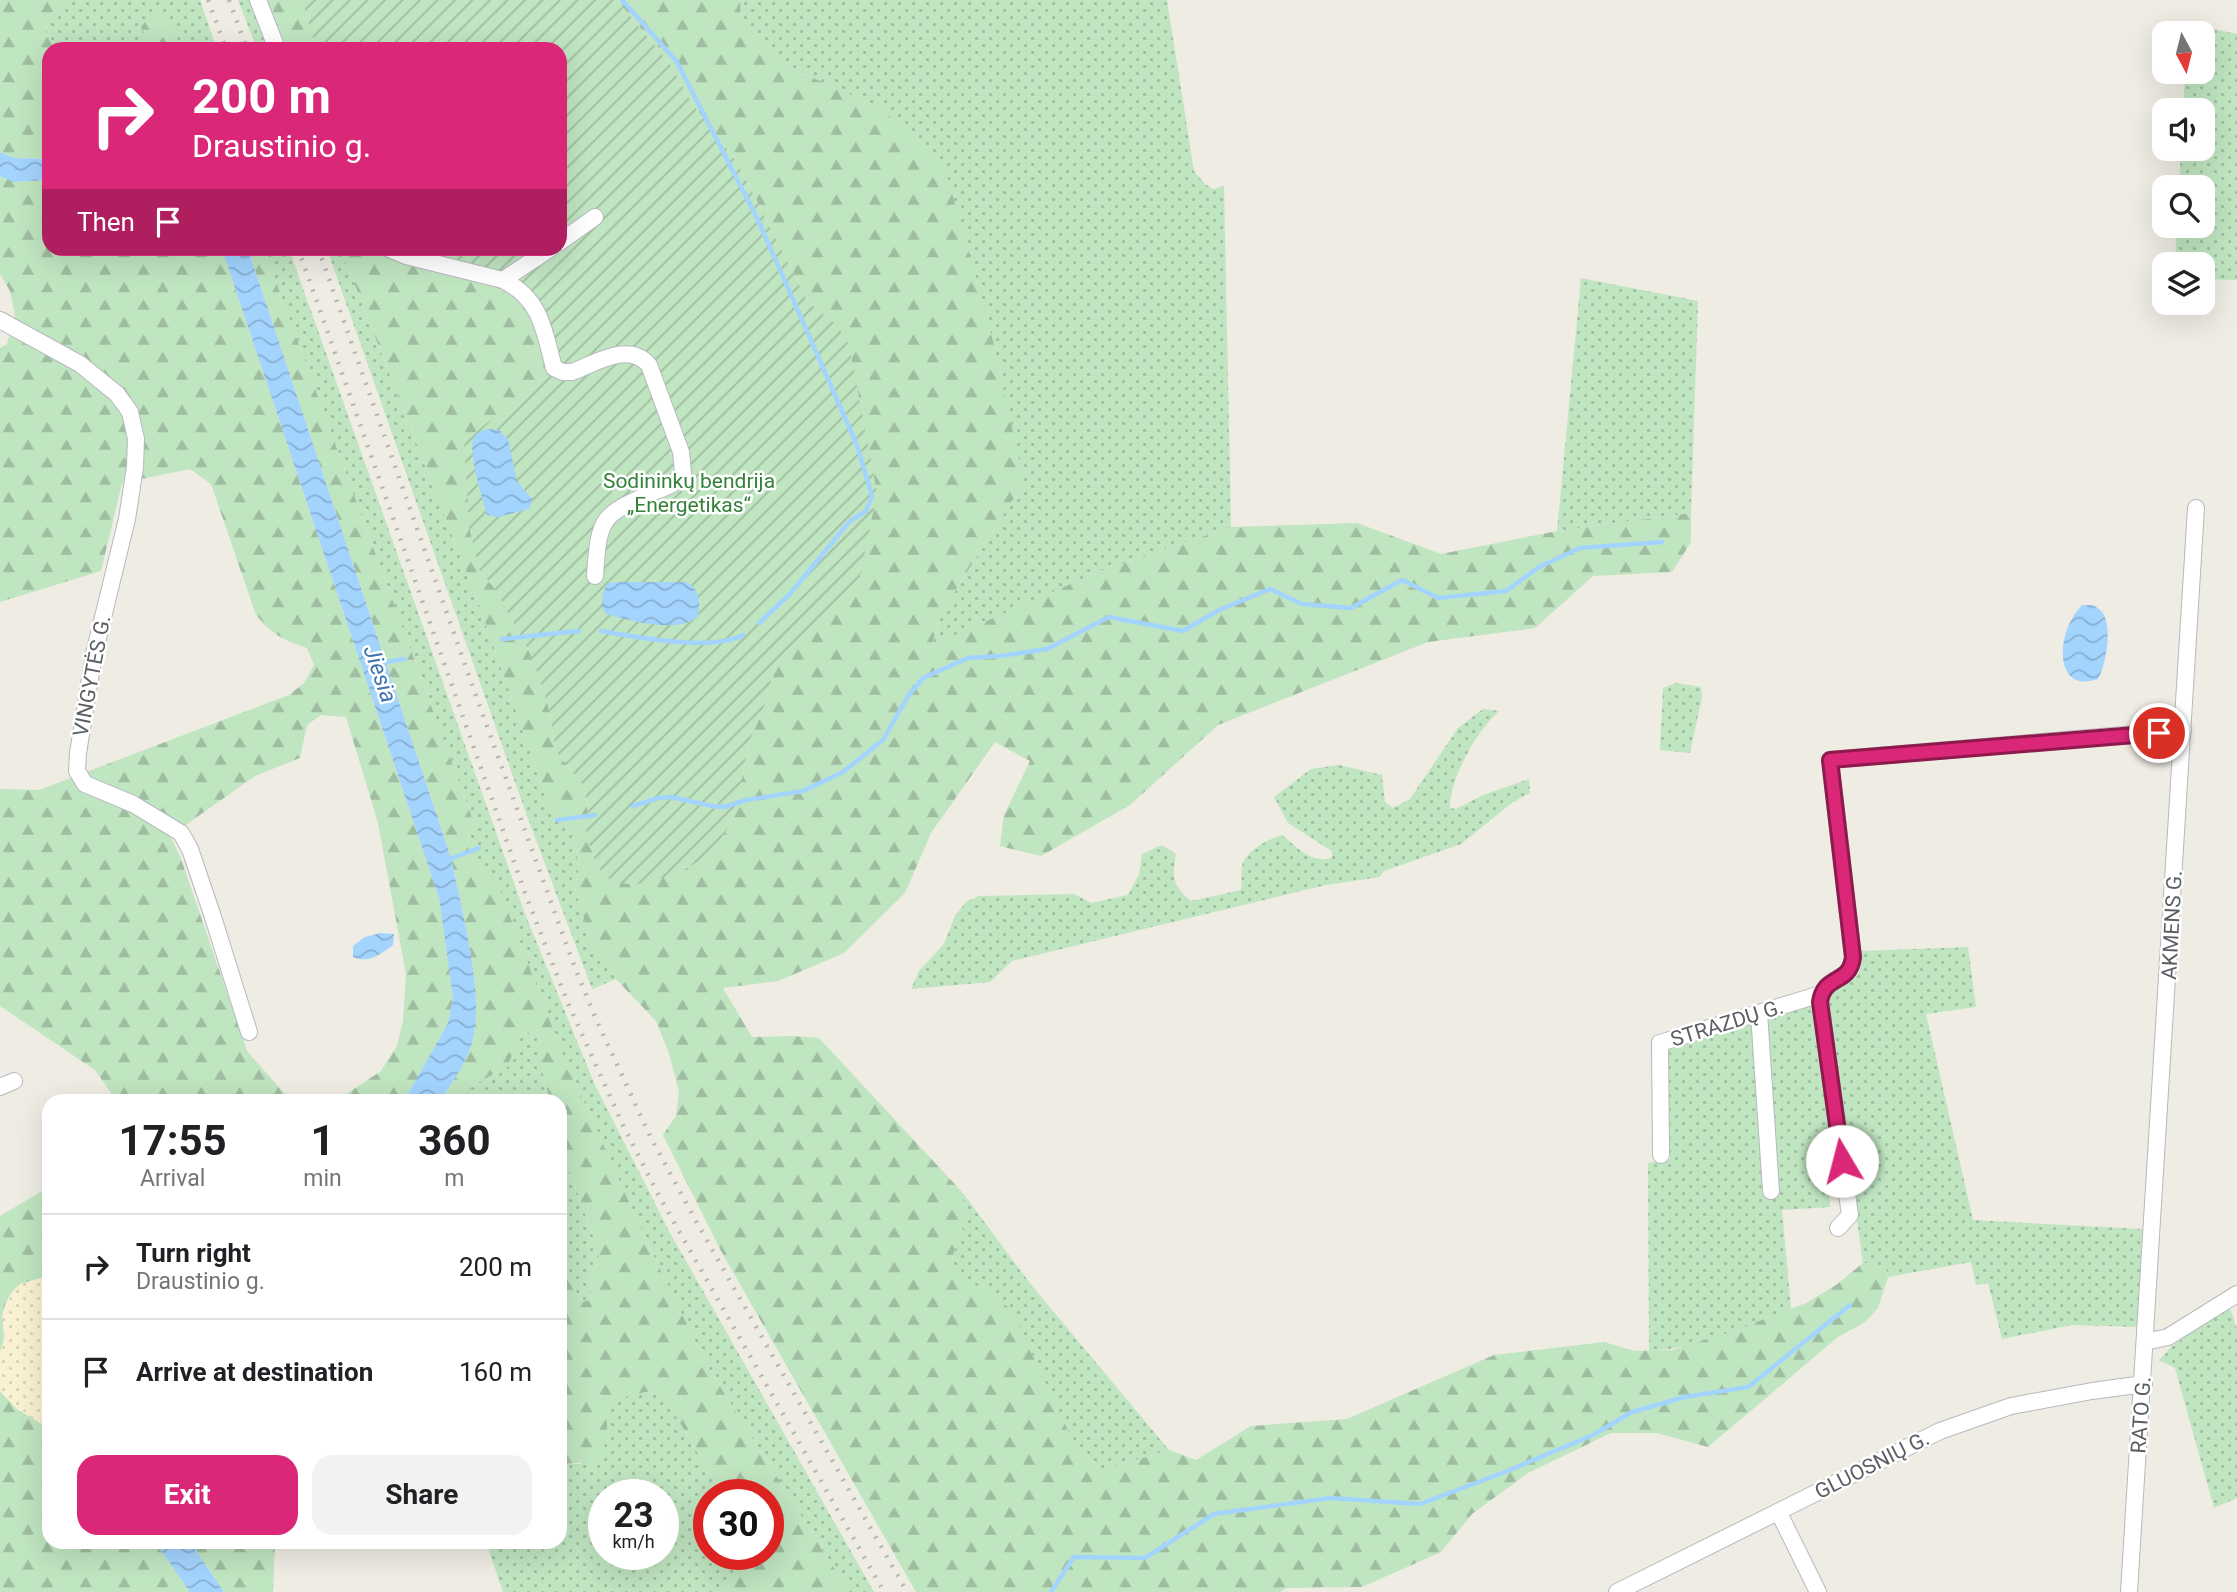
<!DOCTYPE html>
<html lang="en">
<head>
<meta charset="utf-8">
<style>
	:root { --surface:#fff; --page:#f2f2f2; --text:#202124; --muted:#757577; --line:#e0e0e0; --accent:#db2777 }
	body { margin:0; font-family:Roboto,sans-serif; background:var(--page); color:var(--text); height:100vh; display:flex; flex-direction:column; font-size:26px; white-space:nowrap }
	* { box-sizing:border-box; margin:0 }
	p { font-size:23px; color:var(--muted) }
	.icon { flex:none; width:38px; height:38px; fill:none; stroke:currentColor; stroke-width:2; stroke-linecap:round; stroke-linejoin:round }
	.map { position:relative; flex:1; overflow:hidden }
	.side { position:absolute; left:42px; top:1094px; width:525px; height:455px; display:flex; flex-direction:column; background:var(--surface); border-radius:21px; box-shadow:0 7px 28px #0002 }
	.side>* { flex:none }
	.guide { position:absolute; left:42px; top:42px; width:525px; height:214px; border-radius:21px; box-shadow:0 7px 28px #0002; background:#db2777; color:#fff; overflow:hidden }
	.needle { width:46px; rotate:173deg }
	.controls { position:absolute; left:2152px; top:21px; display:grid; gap:14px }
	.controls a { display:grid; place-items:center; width:63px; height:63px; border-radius:14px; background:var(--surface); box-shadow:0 7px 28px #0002; font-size:35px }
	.speed { position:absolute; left:588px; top:1479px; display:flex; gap:14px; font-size:35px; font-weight:700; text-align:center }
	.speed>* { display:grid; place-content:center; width:91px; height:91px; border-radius:50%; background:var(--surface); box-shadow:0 7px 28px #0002; line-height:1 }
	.speed small { font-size:18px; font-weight:400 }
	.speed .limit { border:10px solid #d22; background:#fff; color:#111 }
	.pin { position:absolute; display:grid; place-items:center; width:60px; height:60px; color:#fff; margin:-30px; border:4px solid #fff; border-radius:50%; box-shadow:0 2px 7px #0007 }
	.me { position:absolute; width:77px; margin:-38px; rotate:352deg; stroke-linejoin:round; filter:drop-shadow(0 0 5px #0008) }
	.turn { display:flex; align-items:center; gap:24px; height:147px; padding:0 35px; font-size:32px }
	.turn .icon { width:91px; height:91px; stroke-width:2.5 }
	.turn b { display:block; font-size:49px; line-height:60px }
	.then { display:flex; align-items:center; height:66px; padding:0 35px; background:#0003; gap:14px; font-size:26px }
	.eta { display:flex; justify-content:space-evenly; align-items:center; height:119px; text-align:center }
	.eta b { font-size:42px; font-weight:700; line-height:49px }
	.primary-button { display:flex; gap:14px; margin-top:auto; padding:14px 35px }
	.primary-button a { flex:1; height:80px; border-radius:21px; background:var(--accent); color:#fff; font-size:28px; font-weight:700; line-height:80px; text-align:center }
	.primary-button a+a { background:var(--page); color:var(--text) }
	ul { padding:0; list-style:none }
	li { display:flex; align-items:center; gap:21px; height:105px; padding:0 35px; border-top:2px solid var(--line) }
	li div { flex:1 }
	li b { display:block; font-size:26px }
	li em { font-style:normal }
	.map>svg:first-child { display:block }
	.grass { fill:url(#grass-dots); fill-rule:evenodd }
	.forest { fill:url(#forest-firs) }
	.sand { fill:url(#sand-dots) }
	.garden { fill:url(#garden-furrows) }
	.water { fill:url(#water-waves) }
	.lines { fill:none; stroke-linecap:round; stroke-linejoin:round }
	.stream { stroke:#a3d4fe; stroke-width:4.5 }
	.minor-casing { stroke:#b6b9bd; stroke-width:18 }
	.minor { stroke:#fff; stroke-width:16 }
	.rail { stroke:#b4b5b5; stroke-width:4.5; stroke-dasharray:2 9; stroke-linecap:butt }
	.route-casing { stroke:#8e194d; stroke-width:18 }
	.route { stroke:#db2777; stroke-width:12 }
	.labels { text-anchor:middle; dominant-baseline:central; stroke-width:5; stroke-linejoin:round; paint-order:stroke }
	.park-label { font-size:21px; fill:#35813a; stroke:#fff }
	.street-label { font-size:21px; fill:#5b5f64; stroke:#fff }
	.water-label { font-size:23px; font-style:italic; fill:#4174af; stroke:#fff }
</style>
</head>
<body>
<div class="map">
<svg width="2237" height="1592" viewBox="0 0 2237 1592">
	<defs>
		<pattern id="grass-dots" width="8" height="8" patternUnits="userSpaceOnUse" patternTransform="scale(1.75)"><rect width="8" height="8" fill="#c0e5c1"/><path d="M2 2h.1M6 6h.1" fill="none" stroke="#9fbda0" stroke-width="1.8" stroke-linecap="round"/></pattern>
		<pattern id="forest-firs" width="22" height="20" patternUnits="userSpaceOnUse" patternTransform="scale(1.75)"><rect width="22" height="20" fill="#c0e5c1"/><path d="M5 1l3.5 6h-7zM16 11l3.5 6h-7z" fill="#9fbda0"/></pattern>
		<pattern id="sand-dots" width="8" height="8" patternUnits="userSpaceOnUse" patternTransform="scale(1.75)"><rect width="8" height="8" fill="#faf1d2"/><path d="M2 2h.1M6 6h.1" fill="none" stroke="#d9d1b7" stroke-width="1.8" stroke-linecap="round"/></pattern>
		<pattern id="garden-furrows" width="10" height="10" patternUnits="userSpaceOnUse" patternTransform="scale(1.75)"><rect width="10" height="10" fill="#c0e5c1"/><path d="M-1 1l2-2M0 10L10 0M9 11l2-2" fill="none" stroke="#9fbda0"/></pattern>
		<pattern id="water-waves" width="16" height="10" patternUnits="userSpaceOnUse" patternTransform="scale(1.75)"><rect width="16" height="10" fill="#a3d4fe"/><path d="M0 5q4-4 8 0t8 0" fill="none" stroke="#88afd1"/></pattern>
	</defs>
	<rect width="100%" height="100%" fill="#eeece3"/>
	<path class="grass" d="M69 0H200L217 49H182L172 27 147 49H58L46 33 48 16Z
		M238 0H268L288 49H257Z
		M740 0H1167L1194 171 1205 184 1213 189 1224 186 1231 527 1098 572 932 646 941 613 1024 482 882 109 780 63 741 26Z
		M2187 23 2237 34V280L2203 279V264H2175L2177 226H2203V187H2179L2181 149H2203V110H2183L2185 72H2203V33H2187Z
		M264 249H289L525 914 595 1085 669 1231 874 1592H849L706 1364 647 1242 563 1055 499 888 470 859 467 841 474 823Z
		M327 249H341L480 607 551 812 572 829 579 865 575 888 593 950 607 963 616 979 592 989 527 816Z
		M1581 278 1698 301 1691 513 1557 531Z
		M1676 683 1701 687 1702 697 1690 753 1660 750 1663 688Z
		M1483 709 1499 711C1478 729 1449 779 1450 808L1456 809 1481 796 1529 779 1530 793 1513 802 1461 844 1384 871 1380 877 1326 885 1012 961 990 982 911 989 919 971 944 944 955 916 966 902 978 896 1074 894 1091 903 1128 895 1139 874 1142 854 1162 845 1176 854C1172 878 1172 885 1191 901L1241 890C1242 882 1241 874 1242 866 1245 851 1269 839 1282 835 1297 847 1311 864 1332 858V851L1288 823 1274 797 1311 769 1339 765 1382 775 1385 802 1393 808 1410 799 1458 728Z
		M1968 947 1976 1007 1926 1014 1973 1220 2142 1229 2140 1327 2072 1325 2002 1339 1988 1283 1976 1285 1971 1262 1888 1277 1886 1269 1877 1264 1863 1263 1826 1000C1839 977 1865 990 1861 951Z
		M1815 1001 1843 1192H1829L1830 1207 1782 1210 1791 1309C1746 1327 1698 1349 1649 1351L1648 1163 1670 1159 1668 1047Z
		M538 1032 544 1078 550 1101H462L472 1086 507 1067 522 1033Z
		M560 1138 567 1164 598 1249V1264L589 1275 592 1299 583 1302 568 1279 560 1275Z
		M962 1192 1032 1286 1169 1450 1100 1471 1071 1437 949 1267 964 1224Z
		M2228 1307 2231 1311 2237 1329V1498L2214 1508 2175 1368 2159 1360 2171 1347Z
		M643 1391H661L722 1494H709V1554H740L731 1583 719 1592H503L486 1542H560V1464H581L607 1440V1407L625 1395ZM604 1494H663V1554H604Z"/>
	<path class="forest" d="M0 0H69L48 16 46 33 58 49H49V159L14 158 0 152Z
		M268 0H302L316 49H288Z
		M617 0H740L741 26 780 63 882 109 946 172 988 319 1024 482 941 613 932 645 1098 572 1231 527 1357 523 1441 554 1557 531 1691 513V542L1672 572 1593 576 1535 628 1428 642 1218 725 1130 805 1041 856 1000 846 1004 815 1030 761 995 742 931 833 905 893 844 953 778 981 723 988 752 1037 793 1036 819 1038 962 1192 964 1224 949 1267 1011 1309 1071 1437 1100 1471 1169 1450 1196 1460 1251 1426 1347 1419 1494 1355 1604 1342 1635 1351 1672 1350 1731 1332 1806 1303 1836 1285 1863 1263 1877 1264 1886 1269 1888 1277 1878 1308 1865 1322 1838 1337 1708 1447 1657 1433H1611L1528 1473 1472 1514 1441 1552 1362 1587 1286 1588 1280 1592H916L721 1251 663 1135 676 1116 679 1092 669 1053 656 1021 616 979 607 963 593 950 575 888 579 865 572 829 551 812 480 607 341 249H389L502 290C509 294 517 297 522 302 540 320 541 353 545 377L464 441 480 571 495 589 531 655 548 705 556 751 582 784 588 806 586 834 597 865 611 881 674 875 712 854 733 820 749 743 766 701 774 670 785 652 844 604 837 325 808 302 738 164 691 102 670 64Z
		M161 16 172 27 182 49H147L150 46 141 27 149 17Z
		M0 176 13 182 49 180V248L222 249 439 898 453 997 448 1023 404 1101H332L348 1093 381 1071 397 1046 403 1021 406 974 378 823 346 717 321 715 307 725 300 758 255 776 170 836 180 856 247 1051 284 1093 299 1101H111V1093L95 1070 0 1006V789L39 790 289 695 304 683 314 665 307 648C283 640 273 635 256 615L211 484 190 469 122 483 101 571 0 602V348L7 344 15 315 10 291 0 274Z
		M248 249H264L474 823 467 841 470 859 499 888 563 1055 647 1242 706 1364 849 1592H719L731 1583 740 1554H768V1494H722L661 1391C639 1391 625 1396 607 1407V1440L597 1462 560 1464V1275L568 1279 583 1302 592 1299 589 1275 598 1264V1249L567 1164 560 1138V1101H550L544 1078 538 1032 522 1033 507 1067 472 1086 462 1101H440C451 1084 463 1068 470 1049 488 1001 461 909 451 858Z
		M49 1187V1276C20 1282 2 1290 3 1324 3 1335 6 1342 0 1352V1216Z
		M0 1391 17 1409 49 1428V1542H155L190 1592H0Z
		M190 1542H275L273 1592H224Z"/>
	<path class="sand" d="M49 1276V1428L17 1409 0 1391V1352L5 1336 2 1317 5 1307 15 1289 20 1284Z"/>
	<path class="garden" d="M302 0H617L670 64 691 102 738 164 808 302 837 325 849 345 877 493 858 586 844 604 785 652 774 670 766 701 749 743 733 820 712 854 674 875 634 885 611 881 597 866 586 834 588 806 582 784 556 751 548 705 531 655 495 589 480 571 469 527 464 441 545 377C538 338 541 310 502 290L389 249 560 248V49H316Z"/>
	<path class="water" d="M0 152 14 158 49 159V180L13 182 0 176Z
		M222 249H248L451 858C461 909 488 1001 470 1049 463 1068 451 1084 440 1101H404L448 1023 453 997 439 898Z
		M489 429 499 430 508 439 517 481 533 500 529 509 498 517 487 515C483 501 467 450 474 437 477 432 484 430 489 429Z
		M620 582H686C699 587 701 603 698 616 678 635 629 620 606 614 599 606 602 592 608 583Z
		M2082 605H2093C2096 607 2100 609 2102 612 2113 626 2106 665 2098 679 2057 693 2057 643 2072 619 2074 614 2079 609 2082 605Z
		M380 933 394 934 393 945C381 954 369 964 353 957V946L365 937Z
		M155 1542H190L224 1592H190Z"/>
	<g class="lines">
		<path class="stream" d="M622 0 677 62 758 220 857 445 872 496 866 511 849 522 790 594 759 623
			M601 631C638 637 710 652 743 635
			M502 639 579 631
			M380 663 404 659
			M633 806 658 798 671 797 712 806 725 807 746 800 803 791 843 772 883 740 908 696 923 678 968 658 1000 656 1047 649 1109 617 1183 631 1219 610 1270 589 1302 604 1351 608 1402 580 1438 598 1506 591 1539 567 1580 548 1662 542
			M557 820 595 815
			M447 860 479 848
			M1051 1592 1074 1557 1145 1558 1214 1514 1330 1498 1420 1504 1505 1472 1593 1435 1632 1412 1685 1397 1748 1387 1850 1305"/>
		<g class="minor-casing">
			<path id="minor" d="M258 0 277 49
				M560 242 595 217
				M387 248 406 256 503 280C541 299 544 330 554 368L563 372H572C596 363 629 341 649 365L681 452 683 473C677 483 667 487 656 491 601 515 599 516 595 576
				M503 280 551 248
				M0 320 80 364 117 394 130 412 136 439 135 467 127 519 94 654 78 753 77 771 85 784 133 804 181 833 190 849 213 917 249 1032
				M1759 1013 1771 1191
				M0 1087 14 1081
				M1661 1155 1660 1043 1821 994
				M1838 1228 1850 1215 1820 1002C1825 972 1849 987 1853 957L1830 760 2183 730
				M2145 1342 2168 1337 2237 1294
				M1779 1513 1818 1592
				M1617 1592 1940 1431 2011 1406 2092 1391 2144 1384
				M2129 1592 2196 508"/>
		</g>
		<use href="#minor" class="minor"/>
		<path class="rail" d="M208 0 226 49
			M229 0 247 49
			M298 248 525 893 567 1001 623 1125 658 1194 884 1592
			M318 248 480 707 575 968 596 1019 650 1136 697 1223 907 1592"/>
	</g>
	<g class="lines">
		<g class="route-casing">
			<path id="route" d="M1842 1161 1820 1002C1824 974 1850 985 1853 957L1830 760 2159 733"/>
		</g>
		<use href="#route" class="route"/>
	</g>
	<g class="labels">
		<g class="park-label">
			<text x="689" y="481">Sodininkų bendrija<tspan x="689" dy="24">„Energetikas“</tspan></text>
		</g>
		<g class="street-label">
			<text transform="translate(92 676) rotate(-79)">VINGYTĖS G.</text>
			<text transform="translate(2172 925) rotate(-87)">AKMENS G.</text>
			<text transform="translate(1727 1023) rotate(-17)">STRAZDŲ G.</text>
			<text transform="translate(2141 1415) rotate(-86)">RATO G.</text>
			<text transform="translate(1872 1465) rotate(-27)">GLUOSNIŲ G.</text>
		</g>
		<g class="water-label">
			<text transform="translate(380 674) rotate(71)">Jiesia</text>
		</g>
	</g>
</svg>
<div class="controls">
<a><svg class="needle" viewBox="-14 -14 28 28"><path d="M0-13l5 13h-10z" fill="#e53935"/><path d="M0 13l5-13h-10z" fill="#757577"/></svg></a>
<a><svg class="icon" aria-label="sound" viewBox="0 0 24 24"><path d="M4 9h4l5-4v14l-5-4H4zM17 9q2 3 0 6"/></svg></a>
<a><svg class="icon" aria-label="search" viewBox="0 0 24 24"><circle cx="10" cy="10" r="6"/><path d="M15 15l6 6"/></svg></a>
<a><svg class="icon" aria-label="layers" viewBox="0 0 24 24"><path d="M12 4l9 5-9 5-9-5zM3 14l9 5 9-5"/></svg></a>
</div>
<div class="speed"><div>23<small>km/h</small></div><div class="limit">30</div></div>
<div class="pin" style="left:2159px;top:733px;background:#d93025"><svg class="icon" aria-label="arrive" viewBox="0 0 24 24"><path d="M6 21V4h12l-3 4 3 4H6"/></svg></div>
<svg class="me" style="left:1842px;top:1161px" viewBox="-20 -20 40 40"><circle r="19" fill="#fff"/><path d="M0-13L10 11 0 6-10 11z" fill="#db2777"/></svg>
<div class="guide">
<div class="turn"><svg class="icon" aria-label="right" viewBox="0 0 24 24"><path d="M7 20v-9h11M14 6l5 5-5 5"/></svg><div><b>200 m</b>Draustinio g.</div></div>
<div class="then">Then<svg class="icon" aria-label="arrive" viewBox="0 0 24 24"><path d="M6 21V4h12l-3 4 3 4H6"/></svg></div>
</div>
<section class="side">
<div class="eta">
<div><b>17:55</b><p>Arrival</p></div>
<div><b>1</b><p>min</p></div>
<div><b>360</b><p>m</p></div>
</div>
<ul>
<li><svg class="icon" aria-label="right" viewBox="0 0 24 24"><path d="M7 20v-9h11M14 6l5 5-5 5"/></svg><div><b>Turn right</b><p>Draustinio g.</p></div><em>200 m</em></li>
<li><svg class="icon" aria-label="arrive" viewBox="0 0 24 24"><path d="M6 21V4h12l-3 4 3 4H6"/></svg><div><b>Arrive at destination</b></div><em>160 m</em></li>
</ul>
<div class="primary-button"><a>Exit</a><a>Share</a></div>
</section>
</div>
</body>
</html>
